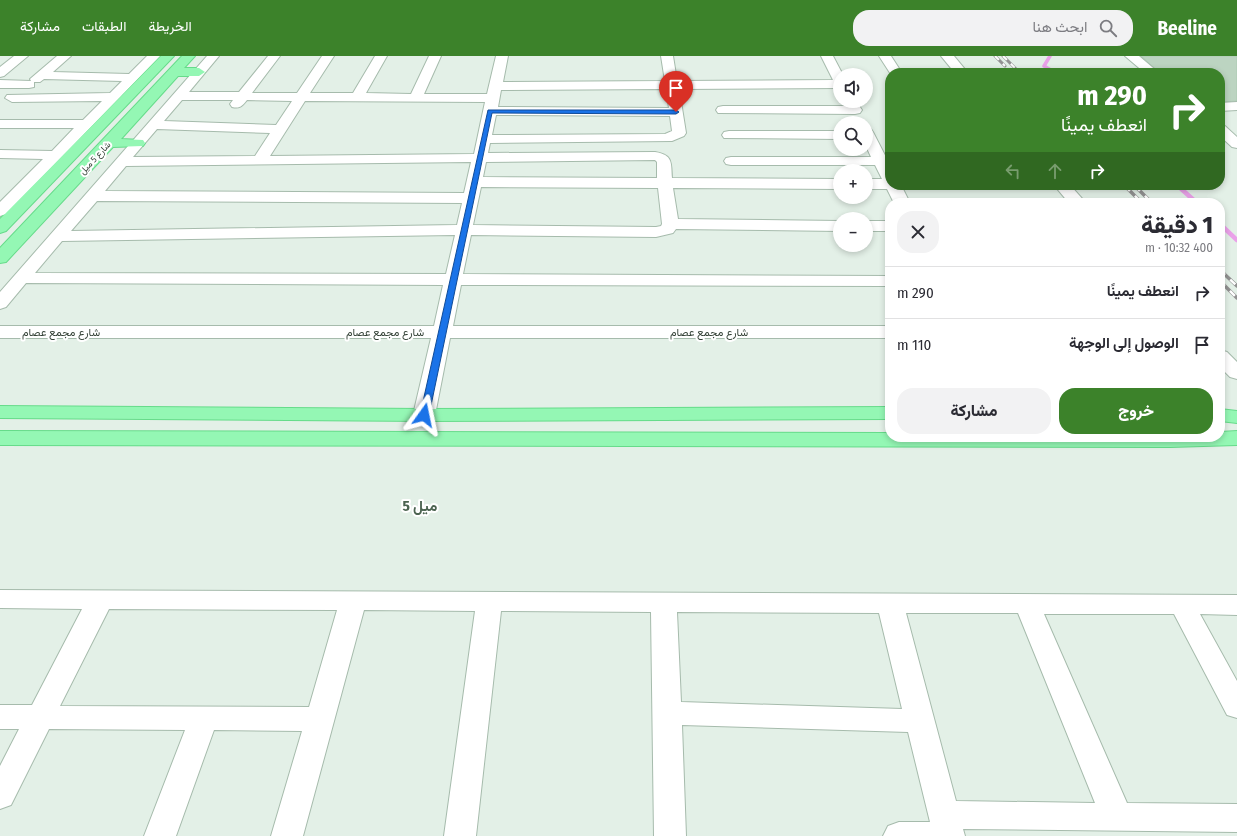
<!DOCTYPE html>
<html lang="ar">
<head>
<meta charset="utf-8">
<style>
	:root { --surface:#fff; --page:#f2f2f3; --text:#2b2b33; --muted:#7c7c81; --line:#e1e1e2; --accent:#3c822a }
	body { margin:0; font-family:"Fira Sans Condensed",Vazirmatn,sans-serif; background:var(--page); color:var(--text); direction:rtl; height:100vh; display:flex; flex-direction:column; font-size:15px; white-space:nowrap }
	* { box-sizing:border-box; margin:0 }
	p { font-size:13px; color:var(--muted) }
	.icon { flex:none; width:22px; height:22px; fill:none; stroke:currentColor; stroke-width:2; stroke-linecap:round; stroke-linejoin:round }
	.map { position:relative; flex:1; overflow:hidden; direction:ltr }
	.sheet { position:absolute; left:885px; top:142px; width:340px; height:244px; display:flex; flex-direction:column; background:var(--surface); border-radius:16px; box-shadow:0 2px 6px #0003; direction:rtl }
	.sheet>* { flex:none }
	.top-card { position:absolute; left:885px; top:12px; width:340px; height:122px; border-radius:16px; box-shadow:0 2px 6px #0003; direction:rtl; background:#3c822a; color:#fff; overflow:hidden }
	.controls { position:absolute; left:833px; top:12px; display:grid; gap:8px }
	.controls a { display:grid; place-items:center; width:40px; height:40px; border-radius:50%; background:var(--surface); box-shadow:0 2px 6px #0003; font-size:20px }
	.pin { position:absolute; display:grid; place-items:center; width:34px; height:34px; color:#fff; margin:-41px -17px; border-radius:50% 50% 50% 0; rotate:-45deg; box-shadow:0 0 4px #0007 }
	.pin .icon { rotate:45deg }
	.me { position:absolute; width:44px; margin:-22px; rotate:12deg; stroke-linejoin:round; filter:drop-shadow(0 0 3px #0008) }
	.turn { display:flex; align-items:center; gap:14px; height:84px; padding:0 12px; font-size:18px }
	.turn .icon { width:52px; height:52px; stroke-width:2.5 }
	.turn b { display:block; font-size:28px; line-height:34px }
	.lanes { display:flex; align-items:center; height:38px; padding:0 12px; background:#0003; justify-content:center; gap:20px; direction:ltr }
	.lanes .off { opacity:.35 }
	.round { display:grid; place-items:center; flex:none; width:42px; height:42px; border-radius:16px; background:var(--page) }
	.overview { display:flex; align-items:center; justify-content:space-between; height:68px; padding:0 12px }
	h1 { font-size:24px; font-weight:800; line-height:30px }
	.primary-button { display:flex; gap:8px; margin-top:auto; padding:8px 12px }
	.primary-button a { flex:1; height:46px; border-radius:16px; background:var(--accent); color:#fff; font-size:16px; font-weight:800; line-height:46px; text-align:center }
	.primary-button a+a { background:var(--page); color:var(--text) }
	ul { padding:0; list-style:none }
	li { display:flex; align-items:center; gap:12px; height:52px; padding:0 12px; border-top:1px solid var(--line) }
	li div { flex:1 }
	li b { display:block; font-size:15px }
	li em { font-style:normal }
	header { display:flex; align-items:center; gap:24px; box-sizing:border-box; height:56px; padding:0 20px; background:var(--accent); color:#fff }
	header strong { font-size:19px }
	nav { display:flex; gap:22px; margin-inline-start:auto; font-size:14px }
	.search { width:280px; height:36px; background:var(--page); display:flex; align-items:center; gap:10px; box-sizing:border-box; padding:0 14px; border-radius:16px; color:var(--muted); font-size:15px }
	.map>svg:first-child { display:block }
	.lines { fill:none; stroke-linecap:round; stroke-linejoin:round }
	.stream-far1 { stroke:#eaa1e9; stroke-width:3.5 }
	.stream { stroke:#eaa1e9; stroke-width:4.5 }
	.building { fill:#bcd4c1; stroke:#adcbb3 }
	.minor-casing { stroke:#a6bbac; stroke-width:2 }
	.major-casing { stroke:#66db8a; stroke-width:2 }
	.minor { fill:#fff; fill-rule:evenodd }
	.major { fill:#94f7b4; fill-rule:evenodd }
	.rail-far1-casing { stroke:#929292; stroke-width:3 }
	.rail-casing { stroke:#929292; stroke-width:3.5 }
	.rail-far1 { stroke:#fff; stroke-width:2; stroke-dasharray:5.5; stroke-linecap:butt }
	.rail { stroke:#fff; stroke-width:2.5; stroke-dasharray:7; stroke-linecap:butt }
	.route { fill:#1a73e8; stroke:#114b97 }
	.labels { text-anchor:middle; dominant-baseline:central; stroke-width:4; stroke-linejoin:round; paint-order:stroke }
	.far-street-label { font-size:9px; fill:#334136; stroke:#fff }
	.street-label { font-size:11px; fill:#334136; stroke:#fff }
	.district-label { font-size:15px; font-weight:bold; fill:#4b6350; stroke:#fff }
</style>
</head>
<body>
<header>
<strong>Beeline</strong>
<div class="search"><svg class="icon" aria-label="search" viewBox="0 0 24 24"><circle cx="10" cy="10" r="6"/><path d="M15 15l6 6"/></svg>ابحث هنا</div>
<nav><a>الخريطة</a><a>الطبقات</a><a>مشاركة</a></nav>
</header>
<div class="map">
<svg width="1237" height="780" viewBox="0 0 1237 780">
	<rect width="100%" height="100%" fill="#e3f0e7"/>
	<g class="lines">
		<path class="stream-far1" d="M1050 0 1044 10 1056 17
			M1177 129 1179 131"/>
		<path class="stream" d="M1178 130 1197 147
			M1220 168 1237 184"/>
	</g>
	<path class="building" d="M1141 0H1237V45L1220 46V17H1160Z"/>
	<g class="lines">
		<g class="minor-casing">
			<path id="minor" d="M14 0H28L4 20 0 21V11Z
				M57 0H71L53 16 129 18 147 0H160L6 158 0 160V146L43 103 0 102V94L52 95 74 72H0V64H83L102 45 12 46 5 42 7 39 110 37 122 25 44 23 40 26H34V31L29 32H0V24L31 25 30 23Z
				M207 0H219L189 36H239L268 0H280L252 37H297L322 0H334L310 37H353L375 0H387L366 37 411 38 429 0H441L424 38H487L496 0H508L503 26 665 25 661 0H673L677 25 833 24 821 0H833L843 19H840V32L679 33 686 77 684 80 672 85 490 87 488 97 655 96C673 99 671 106 672 122L840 123V133L673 132 678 163 840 165V175L676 173 673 177 656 181 471 179 463 218 890 220V230L461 229 453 270H890V282H450L435 359 431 363 424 365 417 363 413 359 431 282H0V270H434L443 229 26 227 6 251 0 253V236ZM666 33 669 52 498 51 501 34ZM182 44H233L230 48 232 51C240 53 242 50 247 44L292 45 276 69 164 65ZM305 45 485 46 474 98 270 100ZM496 59 670 60 672 75 665 78 492 79ZM157 73 270 77 255 100 133 101ZM655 104 657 106V122L483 121 486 106ZM471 106 464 137 105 135 126 110ZM481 131 658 132 662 168 661 170 656 171 473 169ZM97 145 462 147 457 169 71 175ZM455 179 446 218 35 217 62 185Z
				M879 0H891L902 17H890Z
				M941 0H954L968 17H955Z
				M1125 0H1139L1159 17H1145Z
				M1237 46V54L1220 55V47Z
				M723 50H855L860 51 862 54 860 57 855 58 718 57 716 54 718 51Z
				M1220 69 1225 70 1237 81V92L1232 91 1220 80Z
				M866 72 871 73 873 76 890 109V129H901L910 147H894L887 133H866V123H882L875 109H731L726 108 724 105 726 102 731 101H871L866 90Z
				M729 75H840V83L724 82 722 79 724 76Z
				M1054 129H1070L1086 147H1069Z
				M866 165H890V175H866Z
				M1220 294 1227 296 1237 306V323L1230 321 1220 311Z
				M0 534 1237 539V559L1200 558 1237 625V662L1227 659 1174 558H1044L1127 747 1237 748V776L963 773 965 780H883L888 770 899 766H930L908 676 682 669 686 780H654L651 556 501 555 476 780H444L475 555 364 554 303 780H271L302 675 214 674 176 780H144L185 674 49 673 11 749 0 753V710L19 673H0V649H32L82 553 0 552ZM109 553 337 554 309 651 60 650ZM677 556 879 557 902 653 681 646ZM906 557H1018L1095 747 956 745Z"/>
		</g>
		<g class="major-casing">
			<path id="major" d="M161 0H174L6 175 0 177V163Z
				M182 0H195L184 12H199L205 16 199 20H178L121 83 143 84 145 87 143 90 113 91 6 206 0 207V192Z
				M0 350 424 353 890 351V363L424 365 0 362Z
				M1220 353 1237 355V367L1220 365Z
				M0 375 890 377V381H1220V376L1237 375V389L1170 391 0 389Z"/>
		</g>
		<use href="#minor" class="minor"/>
		<use href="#major" class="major"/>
		<g class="rail-far1-casing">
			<path id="rail-far1" d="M995 0 1005 10
				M1003 0 1020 17
				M1124 129 1126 131
				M1134 129 1136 131"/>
		</g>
		<g class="rail-casing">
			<path id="rail" d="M1125 130 1142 147
				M1135 130 1152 147
				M1220 214 1237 230
				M1220 225 1237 242"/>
		</g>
		<use href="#rail-far1" class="rail-far1"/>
		<use href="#rail" class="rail"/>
	</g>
	<path class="route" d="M488 54H676L679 56 676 58 492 57 429 359 424 362 420 359Z"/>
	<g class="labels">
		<g class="far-street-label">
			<text transform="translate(95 102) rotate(-47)">شارع 5 ميل</text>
		</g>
		<g class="street-label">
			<text x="61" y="276">شارع مجمع عصام</text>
			<text x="385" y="276">شارع مجمع عصام</text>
			<text x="709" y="276">شارع مجمع عصام</text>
		</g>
		<g class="district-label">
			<text x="420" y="450">5 ميل</text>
		</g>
	</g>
</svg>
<div class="controls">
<a><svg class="icon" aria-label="sound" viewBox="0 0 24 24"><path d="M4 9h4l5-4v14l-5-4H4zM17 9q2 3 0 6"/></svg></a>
<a><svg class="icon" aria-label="search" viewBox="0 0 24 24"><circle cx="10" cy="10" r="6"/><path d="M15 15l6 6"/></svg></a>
<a>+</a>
<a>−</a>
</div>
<div class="pin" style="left:676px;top:56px;background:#d93025"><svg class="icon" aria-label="arrive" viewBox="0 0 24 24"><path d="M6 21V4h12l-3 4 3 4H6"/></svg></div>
<svg class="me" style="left:424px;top:359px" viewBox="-20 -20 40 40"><path d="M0-17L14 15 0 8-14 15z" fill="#1a73e8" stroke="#fff" stroke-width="4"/></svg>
<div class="top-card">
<div class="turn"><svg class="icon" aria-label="right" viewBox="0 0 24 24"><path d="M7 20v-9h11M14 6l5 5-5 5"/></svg><div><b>290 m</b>انعطف يمينًا</div></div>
<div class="lanes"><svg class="icon off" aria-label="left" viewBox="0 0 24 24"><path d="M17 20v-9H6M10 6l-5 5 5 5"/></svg><svg class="icon off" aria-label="ahead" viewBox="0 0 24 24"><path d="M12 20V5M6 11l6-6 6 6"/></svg><svg class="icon" aria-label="right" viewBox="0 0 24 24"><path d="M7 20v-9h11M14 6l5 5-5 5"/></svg></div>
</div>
<section class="sheet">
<div class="overview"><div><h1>1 دقيقة</h1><p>400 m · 10:32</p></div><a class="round"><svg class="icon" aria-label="close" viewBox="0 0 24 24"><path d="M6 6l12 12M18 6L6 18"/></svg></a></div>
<ul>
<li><svg class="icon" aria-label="right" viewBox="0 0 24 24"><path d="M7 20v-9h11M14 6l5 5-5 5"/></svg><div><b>انعطف يمينًا</b></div><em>290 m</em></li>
<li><svg class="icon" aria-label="arrive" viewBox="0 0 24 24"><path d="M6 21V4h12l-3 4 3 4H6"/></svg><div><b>الوصول إلى الوجهة</b></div><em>110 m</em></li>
</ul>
<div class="primary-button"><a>خروج</a><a>مشاركة</a></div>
</section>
</div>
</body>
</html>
